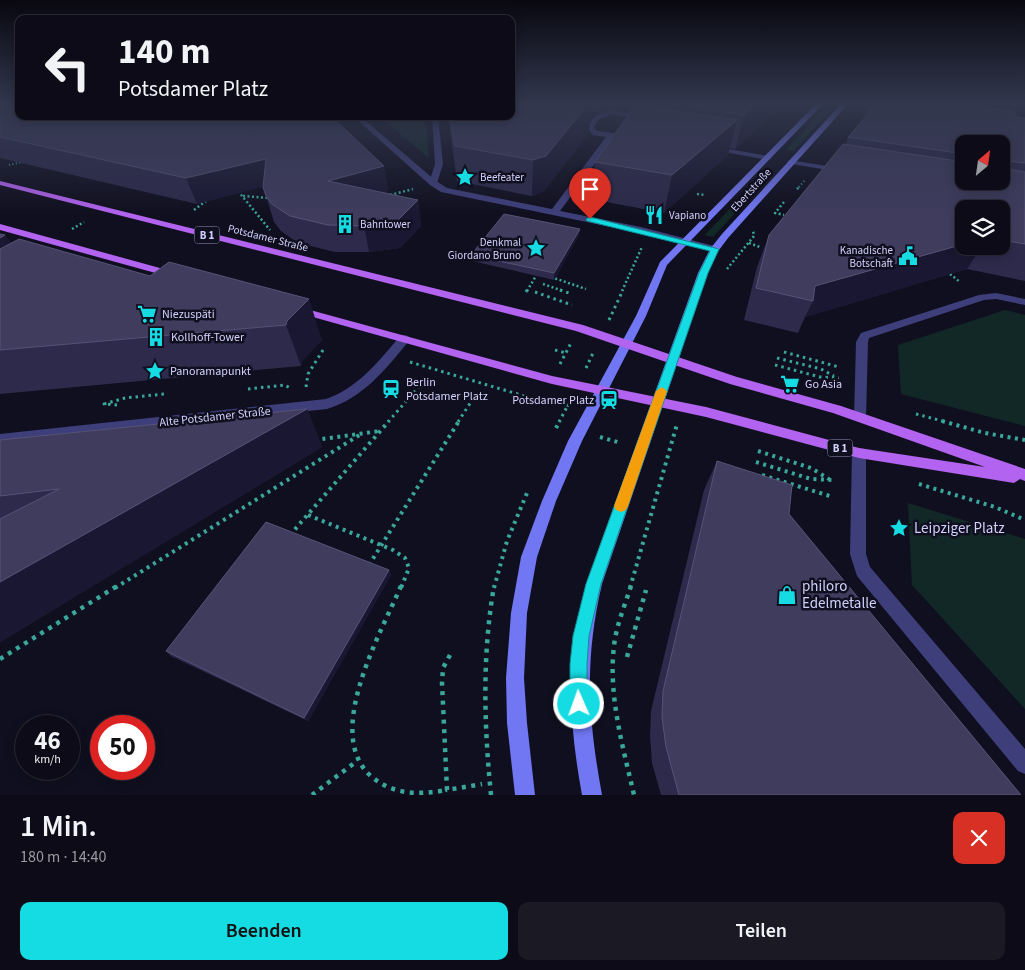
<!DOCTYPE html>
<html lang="de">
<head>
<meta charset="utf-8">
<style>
	:root { --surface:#0c0b17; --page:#1a1924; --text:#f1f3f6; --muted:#9a9ba1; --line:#2c2b36; --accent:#15dbe2 }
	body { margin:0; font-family:"Source Sans 3",sans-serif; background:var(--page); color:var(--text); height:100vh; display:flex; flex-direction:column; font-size:19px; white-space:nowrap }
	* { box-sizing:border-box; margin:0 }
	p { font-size:16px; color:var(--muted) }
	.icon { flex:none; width:28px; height:28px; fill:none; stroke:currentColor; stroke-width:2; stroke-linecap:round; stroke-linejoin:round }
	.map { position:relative; height:795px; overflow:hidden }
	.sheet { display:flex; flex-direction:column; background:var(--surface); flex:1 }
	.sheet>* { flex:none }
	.guide { position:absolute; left:15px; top:15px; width:500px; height:105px; border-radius:10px; box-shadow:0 2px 12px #0003,0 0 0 1px var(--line); background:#0c0b17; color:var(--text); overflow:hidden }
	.needle { width:32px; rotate:29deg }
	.controls { position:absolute; left:955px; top:135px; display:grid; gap:10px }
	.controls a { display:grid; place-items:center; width:55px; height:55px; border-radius:10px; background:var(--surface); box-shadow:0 2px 12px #0003,0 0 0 1px var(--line); font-size:25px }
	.speed { position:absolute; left:15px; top:715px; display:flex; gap:10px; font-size:25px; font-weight:700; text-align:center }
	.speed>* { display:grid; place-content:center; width:65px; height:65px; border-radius:50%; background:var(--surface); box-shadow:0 2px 12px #0003,0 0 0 1px var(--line); line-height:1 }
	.speed small { font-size:12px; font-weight:400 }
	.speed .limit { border:8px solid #d22; background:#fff; color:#111 }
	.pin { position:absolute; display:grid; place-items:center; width:42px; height:42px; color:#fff; margin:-51px -21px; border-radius:50% 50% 50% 0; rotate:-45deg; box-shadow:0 0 5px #0007 }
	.pin .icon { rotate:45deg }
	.me { position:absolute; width:55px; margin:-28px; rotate:358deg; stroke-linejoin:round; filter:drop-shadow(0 0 4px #0008) }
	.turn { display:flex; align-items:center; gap:18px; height:105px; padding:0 20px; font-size:22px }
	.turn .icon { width:65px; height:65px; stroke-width:2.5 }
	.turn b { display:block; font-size:35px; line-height:42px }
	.round { display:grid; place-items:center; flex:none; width:52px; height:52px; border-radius:10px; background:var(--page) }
	.headline { display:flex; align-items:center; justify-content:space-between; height:85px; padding:0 20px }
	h1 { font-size:30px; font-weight:600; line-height:38px }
	.primary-button { display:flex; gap:10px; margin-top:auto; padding:10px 20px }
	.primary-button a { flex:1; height:58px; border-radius:10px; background:var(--accent); color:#111; font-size:20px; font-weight:600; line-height:58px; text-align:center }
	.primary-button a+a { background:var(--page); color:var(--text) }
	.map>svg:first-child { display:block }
	.green { fill:#122826 }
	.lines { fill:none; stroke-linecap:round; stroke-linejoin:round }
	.path-far4 { stroke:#39a799; stroke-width:2; stroke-dasharray:1 2.5; stroke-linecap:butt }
	.path-far3 { stroke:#39a799; stroke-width:2.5; stroke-dasharray:2 2.5; stroke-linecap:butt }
	.path-far2 { stroke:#39a799; stroke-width:3; stroke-dasharray:2.5 4; stroke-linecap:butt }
	.path-far1 { stroke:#39a799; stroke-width:4; stroke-dasharray:3 4.5; stroke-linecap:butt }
	.path { stroke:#39a799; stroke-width:4.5; stroke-dasharray:4 5.5; stroke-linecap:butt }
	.lane { fill:#3e3f7a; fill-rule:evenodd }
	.street { fill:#3e3f7a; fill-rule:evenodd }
	.secondary { fill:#7176f2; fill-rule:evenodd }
	.primary { fill:#b263f0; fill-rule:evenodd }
	.wall { fill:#2d2a4b; fill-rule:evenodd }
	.shaded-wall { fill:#1a1732 }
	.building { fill:#3f3c5e; stroke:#565377 }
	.route { fill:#15dbe2; stroke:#0e8e93 }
	.slow { fill:#f59e0b }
	.labels { text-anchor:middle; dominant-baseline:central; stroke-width:5; stroke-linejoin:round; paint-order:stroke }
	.far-poi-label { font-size:11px; fill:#d3d1fb; stroke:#100f1f; text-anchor:start }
	.far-street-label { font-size:11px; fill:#d3d1fb; stroke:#100f1f }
	.shield { fill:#100f1f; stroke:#9897b9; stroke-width:1 }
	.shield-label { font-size:11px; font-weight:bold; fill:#d3d1fb }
	.poi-label { font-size:12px; fill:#d3d1fb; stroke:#100f1f; text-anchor:start }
	.street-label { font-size:12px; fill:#d3d1fb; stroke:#100f1f }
	.near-poi-label { font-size:15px; fill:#d3d1fb; stroke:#100f1f; text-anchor:start }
</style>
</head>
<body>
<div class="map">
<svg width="1025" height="795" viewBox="0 0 1025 795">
	<rect width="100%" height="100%" fill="#100f1f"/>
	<path class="green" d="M829 103H837L793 151 786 150Z
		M379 116H425L429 158Z
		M766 170 773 172 713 237 705 235Z
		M1005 310 1025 315V426L901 394 898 345Z
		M908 503 1025 539V709L912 585Z"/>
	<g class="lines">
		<path class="path-far4" d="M9 165 23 162
			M799 187 805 180"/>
		<path class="path-far3" d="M797 189 800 186
			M238 191 270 230
			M697 194 705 195
			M390 195 413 189
			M243 196 269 198
			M784 202 775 213 784 215
			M194 210 206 201
			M72 229 84 222
			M749 243 760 247
			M727 269 754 236 753 230
			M950 274 960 282
			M551 277 586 289
			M543 284 563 291
			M527 291 537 274
			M622 291 642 247"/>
		<path class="path-far2" d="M560 290 572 294
			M526 292 527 290
			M535 292 572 305
			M609 320 623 290
			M555 350 566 353
			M784 352 839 367
			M777 358 821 369 834 376
			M410 362 531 398 572 406
			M560 364 571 343
			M775 365 820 377 839 378
			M586 368 594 351
			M306 387 308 374 323 350
			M248 389 285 385 290 388
			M117 405 104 404 125 398 164 394
			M916 414 946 422
			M388 422 423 382
			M458 422 474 397
			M559 422 568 405"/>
		<path class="path-far1" d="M942 421 985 433 1025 440
			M556 428 560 421
			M600 437 621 443
			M315 440 380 431
			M758 451 811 468 829 479
			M756 462 811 479 834 480
			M762 475 833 497
			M919 484 995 507 1025 520
			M308 515 393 550 405 558 409 568 401 588
			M290 535 389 421
			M369 565 459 421
			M115 588 361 434
			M494 588 507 541 527 493
			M630 588 677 424"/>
		<path class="path" d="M401 586C381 633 322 735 372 777 394 795 419 795 447 790
			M631 586C625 605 616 626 614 646 608 696 623 747 634 795
			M450 655 443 668 442 683 447 790 482 784
			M627 657 646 590
			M0 659 117 586
			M312 795 357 761
			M491 795C484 725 482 656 494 586"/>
		<path class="lane" d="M432 116H438L443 164 437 183 433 185 429 183 435 164Z"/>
		<path class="street" d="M611 110 638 115 643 121 644 127 633 136 613 139 560 211 641 227 718 247V251L715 252 640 233 441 192 430 185 353 116H360L436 181 447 188 552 209 606 137 592 135 588 127C592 116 600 113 611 110ZM611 114 634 118 637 126 624 134 597 131 594 127 598 120Z
			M711 146 768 156 772 158 768 160 714 150H711Z
			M789 160 840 168 844 170 840 172 792 164 788 162Z
			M996 293 1025 299V305L996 299 984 300 869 338 868 342 866 418 865 421H855L854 418 856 342 861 333 979 295Z
			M404 335 408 336 410 339 408 342C385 370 363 398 327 409L0 444V434L326 399C358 388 379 361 400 336Z
			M859 448 864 449 866 453V554L870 567 1025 749V774L1018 771 857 576 850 554 852 453 854 449Z"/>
		<path class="secondary" d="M817 103H824L667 265 646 316 582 441 556 501 537 557 527 613 524 678 527 723 535 795H515L507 723 506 678 511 613 521 557 542 501 568 441 636 316 660 262Z
			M842 103H849L728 238 719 250 708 273 602 584C584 661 588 718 602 795H582C568 718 566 660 586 584L698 273 710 249 722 234Z"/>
		<path class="primary" d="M0 181 583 325 737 377 841 406 1025 469V481L1020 479 1014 483 859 458 706 417 552 384 295 312 294 310 299 307 552 376 706 407 859 448 985 467 833 413 730 384 576 331 0 185Z
			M0 224 178 273 179 275 178 277H170L0 230Z"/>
	</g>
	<path class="wall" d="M0 103 384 166 388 191 383 192 418 200 421 226 400 248 369 252H335L298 243 281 231 274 222 266 196 263 186 197 204 0 158Z
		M511 103H611L607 109 599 112 593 111 592 117 590 120 589 133 544 191 532 196 457 181 448 116H511Z
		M645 103H785L735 149 730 148 728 155 664 213 591 199 595 162 645 106Z
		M870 103H959L1017 117 1025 118V281L967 269 805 317 798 333 744 320 757 267 769 235 846 144 848 137 863 120ZM964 144H1001V181H964ZM1001 209V246H964Z
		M580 229 579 235 554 280 472 261 471 255Z
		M0 234 5 235 11 243 150 276 169 262 322 340 302 361 301 366 0 394Z
		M307 409 322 447 0 642V440Z
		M717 461 789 514 1021 795H661L652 763 650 736 651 711 704 490Z
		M389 570 391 575 308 721 171 656 166 651Z"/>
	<path class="shaded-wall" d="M588 103H593L592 117 590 120 589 133 544 191 532 196 533 160Z
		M600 103H611L607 109 599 112Z
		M758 103H785L735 149 744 115Z
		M737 120 728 155 664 213 672 175Z
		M266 159 274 184 197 204 186 178Z
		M384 166 388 191 335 206 328 181Z
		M418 200 421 226 400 248 369 252 364 226Z
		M580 229 579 235 554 280V273Z
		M5 235 34 275 0 295V238Z
		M964 244V246H982L967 269 805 317 813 301 815 286Z
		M309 299 322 340 302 361 301 366 286 325 287 321Z
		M307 409 322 447 0 642V582Z
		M389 570 391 575 308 721 304 718Z"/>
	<path class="building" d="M0 103H19V116H331L384 166 328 181 418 200 396 222 364 226 328 225 290 216 272 204 266 196 263 187 266 159 186 178 0 137Z
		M511 103H589L546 156 533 160 455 146 450 116H511Z
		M666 103H758L744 115Z
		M878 103H959L1014 111 1017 117 1025 118V163L1001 160V144H964V154L848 137Z
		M635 105 737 120 672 175 595 162Z
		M843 144 964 162V181H1001V168L1025 172V244L1001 240V209H964V244L815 286 813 301 756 288 769 235Z
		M504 214 580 229 554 273 471 255Z
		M0 234 5 235 0 238Z
		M19 239 150 276 169 262 309 299 287 321 286 325 0 350V249Z
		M307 409 0 582V519L59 489 0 496V440Z
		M717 461 792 485 789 514 1021 795H679L666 747 662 717 663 691Z
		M266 522 389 570 304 718 166 651Z"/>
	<linearGradient id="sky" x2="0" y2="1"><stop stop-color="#090811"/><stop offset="0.48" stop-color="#31374d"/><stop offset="1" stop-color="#31374d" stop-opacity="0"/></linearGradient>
	<rect width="1025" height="215" fill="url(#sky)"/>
	<path class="route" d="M590 217 719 249 708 273 601 584 589 636 587 664V704L585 710 579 713 573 710 570 704V664L573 636 586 584 699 273 710 251 587 221 586 219Z"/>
	<path class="slow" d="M662 387 667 391 628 506 626 510 621 512 616 510 614 506 656 391Z"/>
	<defs>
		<g id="sight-bare" transform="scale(1.5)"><path d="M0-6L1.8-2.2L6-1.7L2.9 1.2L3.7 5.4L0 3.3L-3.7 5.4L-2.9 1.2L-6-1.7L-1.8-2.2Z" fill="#15dbe2" stroke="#100f1f" stroke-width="2.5" paint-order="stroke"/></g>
		<g id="restaurant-bare" transform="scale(1.5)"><path d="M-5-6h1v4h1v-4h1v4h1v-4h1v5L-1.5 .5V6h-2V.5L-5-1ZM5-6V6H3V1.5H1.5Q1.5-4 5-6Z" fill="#15dbe2" stroke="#100f1f" stroke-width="2.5" paint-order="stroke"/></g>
		<g id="building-bare" transform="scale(1.5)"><path d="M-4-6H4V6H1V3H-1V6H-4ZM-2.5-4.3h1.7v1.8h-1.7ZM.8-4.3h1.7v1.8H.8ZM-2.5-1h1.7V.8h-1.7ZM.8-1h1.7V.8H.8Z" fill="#15dbe2" stroke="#100f1f" stroke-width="2.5" paint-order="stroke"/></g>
		<g id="civic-bare" transform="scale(1.5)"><path d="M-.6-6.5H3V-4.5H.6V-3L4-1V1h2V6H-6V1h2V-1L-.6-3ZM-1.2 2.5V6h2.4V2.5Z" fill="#15dbe2" stroke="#100f1f" stroke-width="2.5" paint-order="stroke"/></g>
		<g id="supermarket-bare" transform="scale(1.5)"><path d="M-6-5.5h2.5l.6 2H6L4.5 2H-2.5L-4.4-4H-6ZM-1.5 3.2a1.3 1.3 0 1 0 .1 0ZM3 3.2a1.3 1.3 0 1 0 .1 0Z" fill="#15dbe2" stroke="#100f1f" stroke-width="2.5" paint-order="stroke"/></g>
		<g id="station-bare" transform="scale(1.5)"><path d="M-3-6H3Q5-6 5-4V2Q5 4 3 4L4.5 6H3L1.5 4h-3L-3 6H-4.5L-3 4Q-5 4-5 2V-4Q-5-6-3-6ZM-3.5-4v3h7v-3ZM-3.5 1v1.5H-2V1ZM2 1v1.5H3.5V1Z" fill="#15dbe2" stroke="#100f1f" stroke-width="2.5" paint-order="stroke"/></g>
		<g id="shop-bare" transform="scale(1.5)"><path d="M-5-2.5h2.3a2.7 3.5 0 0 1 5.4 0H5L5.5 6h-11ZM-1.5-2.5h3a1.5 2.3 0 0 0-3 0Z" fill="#15dbe2" stroke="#100f1f" stroke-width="2.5" paint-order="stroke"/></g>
	</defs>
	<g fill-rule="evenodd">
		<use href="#sight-bare" x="465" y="177"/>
		<use href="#restaurant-bare" x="654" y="215"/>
		<use href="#building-bare" x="345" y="224"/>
		<use href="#sight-bare" x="536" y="248"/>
		<use href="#civic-bare" x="908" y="256"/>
		<use href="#supermarket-bare" x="147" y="314"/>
		<use href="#building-bare" x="156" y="337"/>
		<use href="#sight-bare" x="155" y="371"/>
		<use href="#supermarket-bare" x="790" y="384"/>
		<use href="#station-bare" x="391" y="389"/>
		<use href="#station-bare" x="609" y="400"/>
		<use href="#sight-bare" x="899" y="528"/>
		<use href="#shop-bare" x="787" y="595"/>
	</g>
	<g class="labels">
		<g class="far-poi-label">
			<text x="480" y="177">Beefeater</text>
			<text x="669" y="215">Vapiano</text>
			<text x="360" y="224">Bahntower</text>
			<text x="521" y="242" text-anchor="end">Denkmal<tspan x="521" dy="13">Giordano Bruno</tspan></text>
			<text x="893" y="250" text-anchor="end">Kanadische<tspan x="893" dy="13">Botschaft</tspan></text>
		</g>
		<g class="far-street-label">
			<text transform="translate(751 190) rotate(-48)">Ebertstraße</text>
			<text transform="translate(268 238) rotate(14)">Potsdamer Straße</text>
		</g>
		<g class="shield">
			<rect x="194.5" y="226.5" width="25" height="17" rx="4"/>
			<rect x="827.5" y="439.5" width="25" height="17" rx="4"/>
		</g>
		<g class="shield-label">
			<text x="207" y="235">B 1</text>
			<text x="840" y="448">B 1</text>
		</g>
		<g class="poi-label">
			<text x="162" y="314">Niezuspäti</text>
			<text x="171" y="337">Kollhoff-Tower</text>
			<text x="170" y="371">Panoramapunkt</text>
			<text x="406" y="382">Berlin<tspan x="406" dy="14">Potsdamer Platz</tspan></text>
			<text x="805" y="384">Go Asia</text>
			<text x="594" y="400" text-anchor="end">Potsdamer Platz</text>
		</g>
		<g class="street-label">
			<text transform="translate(215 417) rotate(-6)">Alte Potsdamer Straße</text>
		</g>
		<g class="near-poi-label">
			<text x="914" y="528">Leipziger Platz</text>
			<text x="802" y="586">philoro<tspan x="802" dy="17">Edelmetalle</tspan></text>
		</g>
	</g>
</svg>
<div class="controls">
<a><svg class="needle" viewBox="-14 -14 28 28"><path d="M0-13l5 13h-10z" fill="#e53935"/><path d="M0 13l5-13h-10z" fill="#9a9ba1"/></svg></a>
<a><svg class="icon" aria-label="layers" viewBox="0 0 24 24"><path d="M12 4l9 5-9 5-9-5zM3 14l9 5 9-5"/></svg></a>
</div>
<div class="speed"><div>46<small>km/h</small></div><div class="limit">50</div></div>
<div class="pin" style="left:590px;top:219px;background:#d93025"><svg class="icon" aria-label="arrive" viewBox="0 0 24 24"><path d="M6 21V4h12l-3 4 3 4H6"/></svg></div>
<svg class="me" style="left:579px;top:704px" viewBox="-20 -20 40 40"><circle r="17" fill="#15dbe2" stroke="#fff" stroke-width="3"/><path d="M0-11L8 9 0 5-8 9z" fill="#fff"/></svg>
<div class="guide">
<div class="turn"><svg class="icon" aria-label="left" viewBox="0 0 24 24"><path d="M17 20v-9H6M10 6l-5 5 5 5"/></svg><div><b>140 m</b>Potsdamer Platz</div></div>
</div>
</div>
<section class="sheet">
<div class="headline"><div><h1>1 Min.</h1><p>180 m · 14:40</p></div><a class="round" style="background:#d93025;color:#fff"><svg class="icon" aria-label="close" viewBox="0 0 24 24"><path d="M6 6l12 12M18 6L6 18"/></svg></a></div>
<div class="primary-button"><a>Beenden</a><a>Teilen</a></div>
</section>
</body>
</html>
